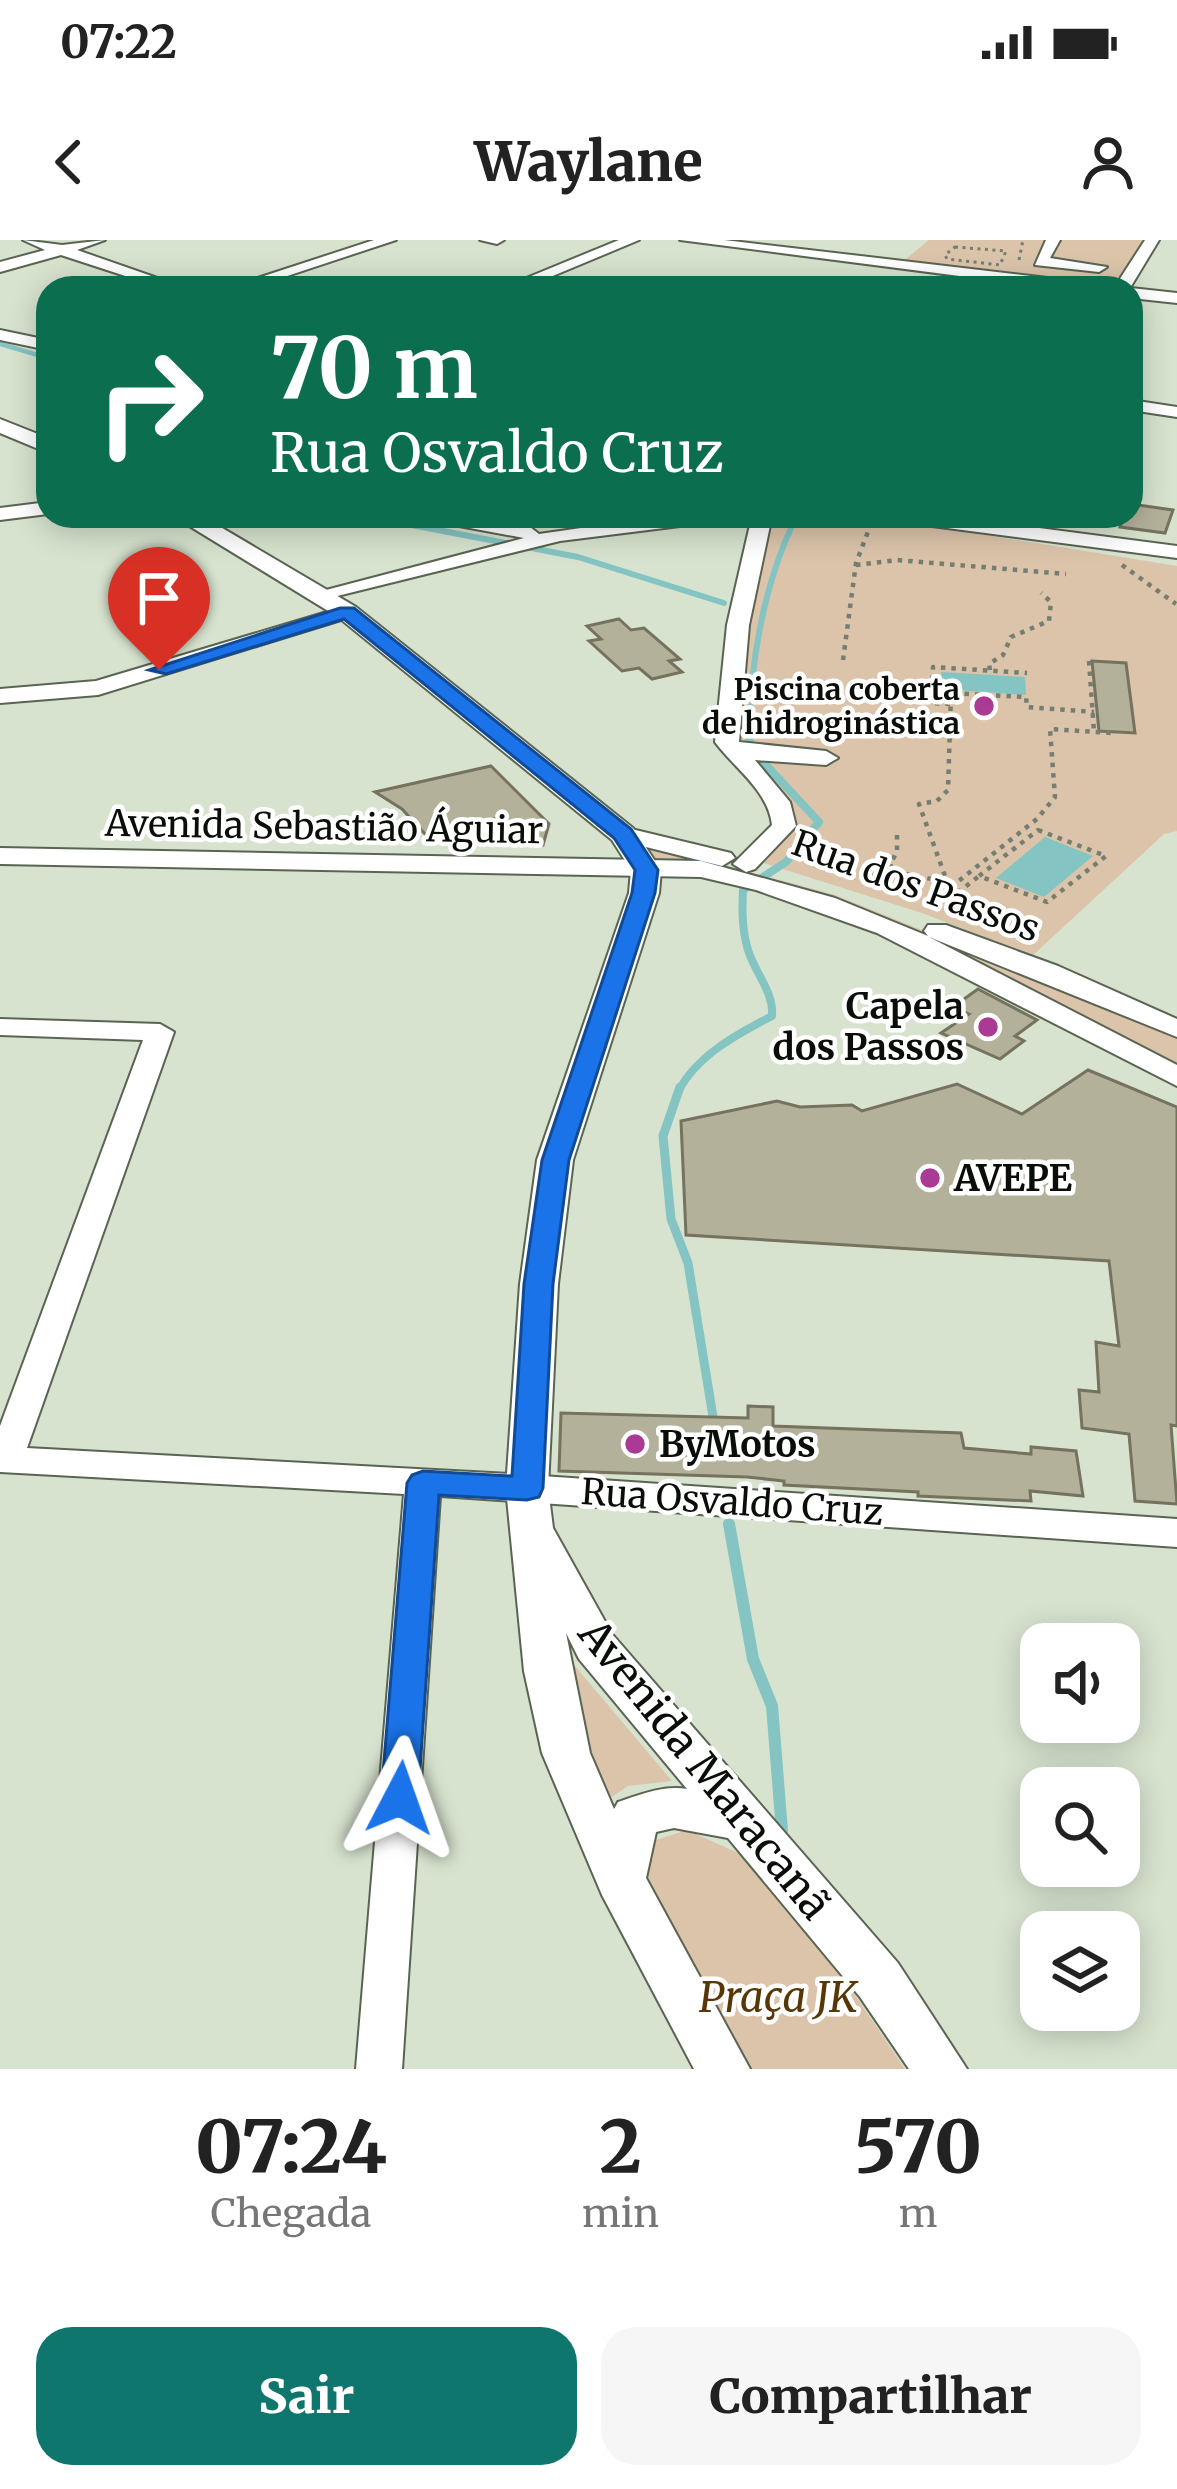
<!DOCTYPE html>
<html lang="pt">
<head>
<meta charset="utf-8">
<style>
	:root { --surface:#fff; --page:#f6f6f6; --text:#222; --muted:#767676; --accent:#0f766e }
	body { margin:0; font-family:Merriweather,serif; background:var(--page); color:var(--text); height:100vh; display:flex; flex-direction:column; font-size:45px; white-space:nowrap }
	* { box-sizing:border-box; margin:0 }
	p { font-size:39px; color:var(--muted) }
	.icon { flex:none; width:66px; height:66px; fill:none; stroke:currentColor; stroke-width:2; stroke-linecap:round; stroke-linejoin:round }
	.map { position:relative; height:1829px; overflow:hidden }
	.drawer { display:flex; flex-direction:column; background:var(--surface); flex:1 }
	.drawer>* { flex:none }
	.guide { position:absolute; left:36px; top:36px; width:1107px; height:252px; border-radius:36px; box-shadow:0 6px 30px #0003; background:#0b6e4f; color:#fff; overflow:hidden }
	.controls { position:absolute; left:1020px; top:1383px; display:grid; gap:24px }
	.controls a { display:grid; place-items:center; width:120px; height:120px; border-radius:24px; background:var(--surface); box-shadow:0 6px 30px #0003; font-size:60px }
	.pin { position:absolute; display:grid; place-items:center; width:102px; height:102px; color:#fff; margin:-123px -51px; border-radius:50% 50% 50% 0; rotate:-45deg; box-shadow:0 0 12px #0007 }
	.pin .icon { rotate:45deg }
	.me { position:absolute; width:132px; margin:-66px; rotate:4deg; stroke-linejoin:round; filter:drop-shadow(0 0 9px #0008) }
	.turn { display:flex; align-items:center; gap:42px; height:252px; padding:0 36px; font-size:54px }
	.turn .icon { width:156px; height:156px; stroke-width:2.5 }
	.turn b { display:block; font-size:84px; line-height:102px }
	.eta { display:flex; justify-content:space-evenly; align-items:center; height:204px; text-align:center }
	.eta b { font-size:72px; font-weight:800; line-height:84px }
	.cta { display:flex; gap:24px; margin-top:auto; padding:24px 36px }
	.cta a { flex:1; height:138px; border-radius:36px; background:var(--accent); color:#fff; font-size:48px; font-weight:800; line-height:138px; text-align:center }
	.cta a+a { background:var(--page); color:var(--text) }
	.status { display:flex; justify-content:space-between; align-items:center; height:84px; padding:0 60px; background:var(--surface); direction:ltr }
	.status svg { height:33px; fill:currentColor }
	header { display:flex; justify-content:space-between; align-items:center; height:156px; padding:0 36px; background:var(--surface); font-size:54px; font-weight:800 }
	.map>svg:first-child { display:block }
	.green { fill:#dbc4aa }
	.water { fill:#84c4c2 }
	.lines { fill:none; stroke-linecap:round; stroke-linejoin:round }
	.stream-far4 { stroke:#84c4c2; stroke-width:4.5 }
	.stream-far3 { stroke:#84c4c2; stroke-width:6 }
	.stream-far2 { stroke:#84c4c2; stroke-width:8 }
	.stream-far1 { stroke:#84c4c2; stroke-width:9 }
	.stream { stroke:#84c4c2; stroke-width:12 }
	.building { fill:#b4b19b; stroke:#75725e; stroke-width:3 }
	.minor-casing { stroke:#5a6452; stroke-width:4 }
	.major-casing { stroke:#5a6452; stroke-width:4 }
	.path-far1 { stroke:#767e71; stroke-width:3; stroke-dasharray:3 4.5; stroke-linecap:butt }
	.path { stroke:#767e71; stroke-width:4.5; stroke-dasharray:4.5 6; stroke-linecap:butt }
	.minor { fill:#fff; fill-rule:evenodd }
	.major { fill:#fff; fill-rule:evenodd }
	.route { fill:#1a73e8; stroke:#114b97; stroke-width:3 }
	.poi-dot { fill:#ab3a95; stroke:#fff; stroke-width:4.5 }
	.labels { text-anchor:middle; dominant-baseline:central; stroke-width:9; stroke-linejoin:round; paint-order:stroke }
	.far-poi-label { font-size:30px; font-weight:bold; fill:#0a0e08; stroke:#fff; text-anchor:end }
	.street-label { font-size:36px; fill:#0a0e08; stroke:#fff }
	.poi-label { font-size:36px; font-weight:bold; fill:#0a0e08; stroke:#fff; text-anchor:start }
	.near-street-label { font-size:42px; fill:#0a0e08; stroke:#fff }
	.near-park-label { font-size:42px; font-style:italic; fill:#583605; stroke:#fff }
</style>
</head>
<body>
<div class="status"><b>07:22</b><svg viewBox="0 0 49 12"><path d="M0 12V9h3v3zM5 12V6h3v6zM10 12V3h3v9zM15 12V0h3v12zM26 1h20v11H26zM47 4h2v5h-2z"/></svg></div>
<header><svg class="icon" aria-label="back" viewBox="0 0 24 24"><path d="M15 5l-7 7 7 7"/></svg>Waylane<svg class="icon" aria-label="person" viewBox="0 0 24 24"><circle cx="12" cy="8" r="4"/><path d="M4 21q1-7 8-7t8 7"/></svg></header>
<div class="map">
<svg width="1177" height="1829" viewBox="0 0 1177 1829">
	<rect width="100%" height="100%" fill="#d7e3cf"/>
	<path class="green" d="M929 0H1143L1115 48 901 23Z
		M775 276H869L1177 326V591L1164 594 1032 716 925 674 757 621 796 583C795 551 755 535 741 508 723 473 760 315 775 276Z
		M653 606 835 655 1177 793V833L825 663 654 626 647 609Z
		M564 1413 672 1541 628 1546 603 1563Z
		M687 1590 738 1613 836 1727 905 1829H744L640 1626 650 1602Z"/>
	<path class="water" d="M941 432 1025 437 1026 455 942 449Z
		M1045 597 1093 616 1044 657 996 638Z"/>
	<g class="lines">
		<path class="stream-far4" d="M0 104 48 118"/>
		<path class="stream-far3" d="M365 276 578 317 724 363
			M750 502C748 430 764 340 797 276"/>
		<path class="stream-far2" d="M679 850C698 815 737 794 772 776 774 752 755 733 748 710 742 690 742 671 743 650L786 622 819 582 754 512 749 499"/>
		<path class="stream-far1" d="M680 847 663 896 671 979 688 1023 715 1189"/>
		<path class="stream" d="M729 1284 753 1419 772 1466 782 1591"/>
	</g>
	<path class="building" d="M1131 264 1173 270 1165 293 1120 287 1124 276H1131Z
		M619 379 631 390 644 388 680 419 669 421 682 432 652 439 639 428 622 431 589 401 601 399 587 386Z
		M1092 421 1126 423 1135 493 1099 491Z
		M491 526 549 584 543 605 523 606 497 578 425 594 402 569 375 552Z
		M978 749 1037 780 1015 796 1024 801 1000 819 941 793 969 774 953 767Z
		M1088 830 1177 867V1186L1171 1185 1177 1264 1135 1261 1129 1194 1082 1188 1079 1150 1099 1152 1096 1102 1119 1106 1109 1021 686 995 681 881 777 861 800 867 852 865 862 871 957 844 1022 874Z
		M748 1166 773 1167V1186L961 1193 964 1208 1031 1214V1207L1076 1211 1083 1256 1030 1251 1031 1261 918 1256V1252L784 1245V1241L747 1237 559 1231 561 1173 748 1178Z"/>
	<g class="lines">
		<g class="minor-casing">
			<path id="minor" d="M23 0 62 5 105 0 77 10 186 48H162L61 15 0 32V22L45 10Z
				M374 0H396L251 48H227Z
				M480 0H504L497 4Z
				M619 0H639L524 48H502Z
				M680 0H724L1091 43 1099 48H1052Z
				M1046 0H1060L1050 18 1107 27 1099 32 1035 25Z
				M1145 0H1159L1130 48H1114Z
				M1131 48 1177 53V63L1131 58Z
				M0 90 48 100V110L0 100Z
				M1131 160 1177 167V177L1131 170Z
				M48 262V274L0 280V268Z
				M459 276 530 287 539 294 665 276H722L712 282 560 301 317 361 307 355 524 298 459 286Z
				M752 276H772L749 385 739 502 826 511 838 518 826 525 755 520 790 562 796 586 755 629 746 632 733 624 772 585C768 550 734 528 715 502L727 385Z
				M891 276H946L1177 306V318L901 282Z
				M347 366 357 372 354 376 98 455 0 463V449L96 441Z
				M623 587 731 613 735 618 722 626 614 599 611 594Z
				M0 608 701 621 835 658 928 696 924 691 928 685H946L1058 726 1177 779V797L929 697 1177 825V846L877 693 756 650 701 637 0 624Z
				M0 779 160 784 174 792 27 1208 527 1235 1177 1279V1307L440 1256 402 1829H356L404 1254 0 1232V1186L143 800 0 795Z"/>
		</g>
		<g class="major-casing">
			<path id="major" d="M0 179 48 198V213L0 193Z
				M173 276H202L356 367 633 588 661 630 659 653 573 920 558 1044 548 1248 553 1288 612 1394 898 1723 967 1829H909L860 1757 728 1598 674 1588 656 1592 646 1638 750 1829H694L602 1655 542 1513 524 1431 506 1248 520 1044 537 920 629 653 631 630 612 600 338 377ZM566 1393 579 1419 687 1549C664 1545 639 1555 618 1562L614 1569 590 1513Z"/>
		</g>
		<path class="path-far1" d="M955 7 1006 11 1000 25 947 19 945 15Z
			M1019 20 1023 0"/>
		<path class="path" d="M856 325 897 320 1066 334
			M1122 325 1176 364
			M843 420 856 323 874 276
			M1089 421 1094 492
			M990 430 989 424 1003 415 1011 397 1049 381 1051 362 1041 353
			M950 464 931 463 933 427 1027 433
			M1038 590 1106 616 1047 662 979 636Z
			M897 595V612L890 624 893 631 946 642
			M850 638 893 631
			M951 647 1037 579 1055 557 1050 489 1112 493
			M958 652 945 636 919 564 937 561 948 550 951 453 1026 457 1027 467 1094 472
			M963 679 976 668 951 658 979 636"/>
		<use href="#minor" class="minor"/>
		<use href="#major" class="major"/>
	</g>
	<path class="route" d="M340 368H354L631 589 658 630 655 653 569 920 553 1044 543 1248 539 1257 527 1260 439 1255 418 1558 413 1569 400 1574 386 1569 381 1558 407 1243 412 1235 423 1231 512 1236 524 1044 542 920 632 653 635 630 614 598 344 379 166 434 149 430Z"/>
	<g class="poi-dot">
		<circle cx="984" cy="466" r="12"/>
		<circle cx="988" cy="787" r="12"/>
		<circle cx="930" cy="938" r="12"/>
		<circle cx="635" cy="1204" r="12"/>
	</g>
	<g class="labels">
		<g class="far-poi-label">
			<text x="960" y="449">Piscina coberta<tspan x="960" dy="34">de hidroginástica</tspan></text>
		</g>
		<g class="street-label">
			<text transform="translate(324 587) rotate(1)">Avenida Sebastião Águiar</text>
			<text transform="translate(916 646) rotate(20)">Rua dos Passos</text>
			<text transform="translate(732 1262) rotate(4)">Rua Osvaldo Cruz</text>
		</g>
		<g class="poi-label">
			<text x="964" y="766" text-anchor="end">Capela<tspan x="964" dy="41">dos Passos</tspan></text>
			<text x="954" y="938">AVEPE</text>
			<text x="659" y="1204">ByMotos</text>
		</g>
		<g class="near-street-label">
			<text transform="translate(705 1529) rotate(51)">Avenida Maracanã</text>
		</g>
		<g class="near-park-label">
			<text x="778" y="1757">Praça JK</text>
		</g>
	</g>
</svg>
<div class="controls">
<a><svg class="icon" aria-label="sound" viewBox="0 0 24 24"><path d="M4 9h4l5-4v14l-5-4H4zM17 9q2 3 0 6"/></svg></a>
<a><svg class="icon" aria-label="search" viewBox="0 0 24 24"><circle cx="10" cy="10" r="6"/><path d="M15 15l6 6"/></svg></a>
<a><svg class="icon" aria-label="layers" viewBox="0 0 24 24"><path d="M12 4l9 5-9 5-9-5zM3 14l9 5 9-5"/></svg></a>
</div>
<div class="pin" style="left:159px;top:430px;background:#d93025"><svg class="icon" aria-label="arrive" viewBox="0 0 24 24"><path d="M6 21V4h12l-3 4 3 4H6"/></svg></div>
<svg class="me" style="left:400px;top:1558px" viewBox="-20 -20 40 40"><path d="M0-17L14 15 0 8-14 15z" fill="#1a73e8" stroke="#fff" stroke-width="4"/></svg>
<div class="guide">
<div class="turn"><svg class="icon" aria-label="right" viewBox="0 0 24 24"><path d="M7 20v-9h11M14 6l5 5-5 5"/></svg><div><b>70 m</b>Rua Osvaldo Cruz</div></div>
</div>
</div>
<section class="drawer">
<div class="eta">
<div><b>07:24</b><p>Chegada</p></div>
<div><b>2</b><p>min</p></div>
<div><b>570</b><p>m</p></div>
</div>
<div class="cta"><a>Sair</a><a>Compartilhar</a></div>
</section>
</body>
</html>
